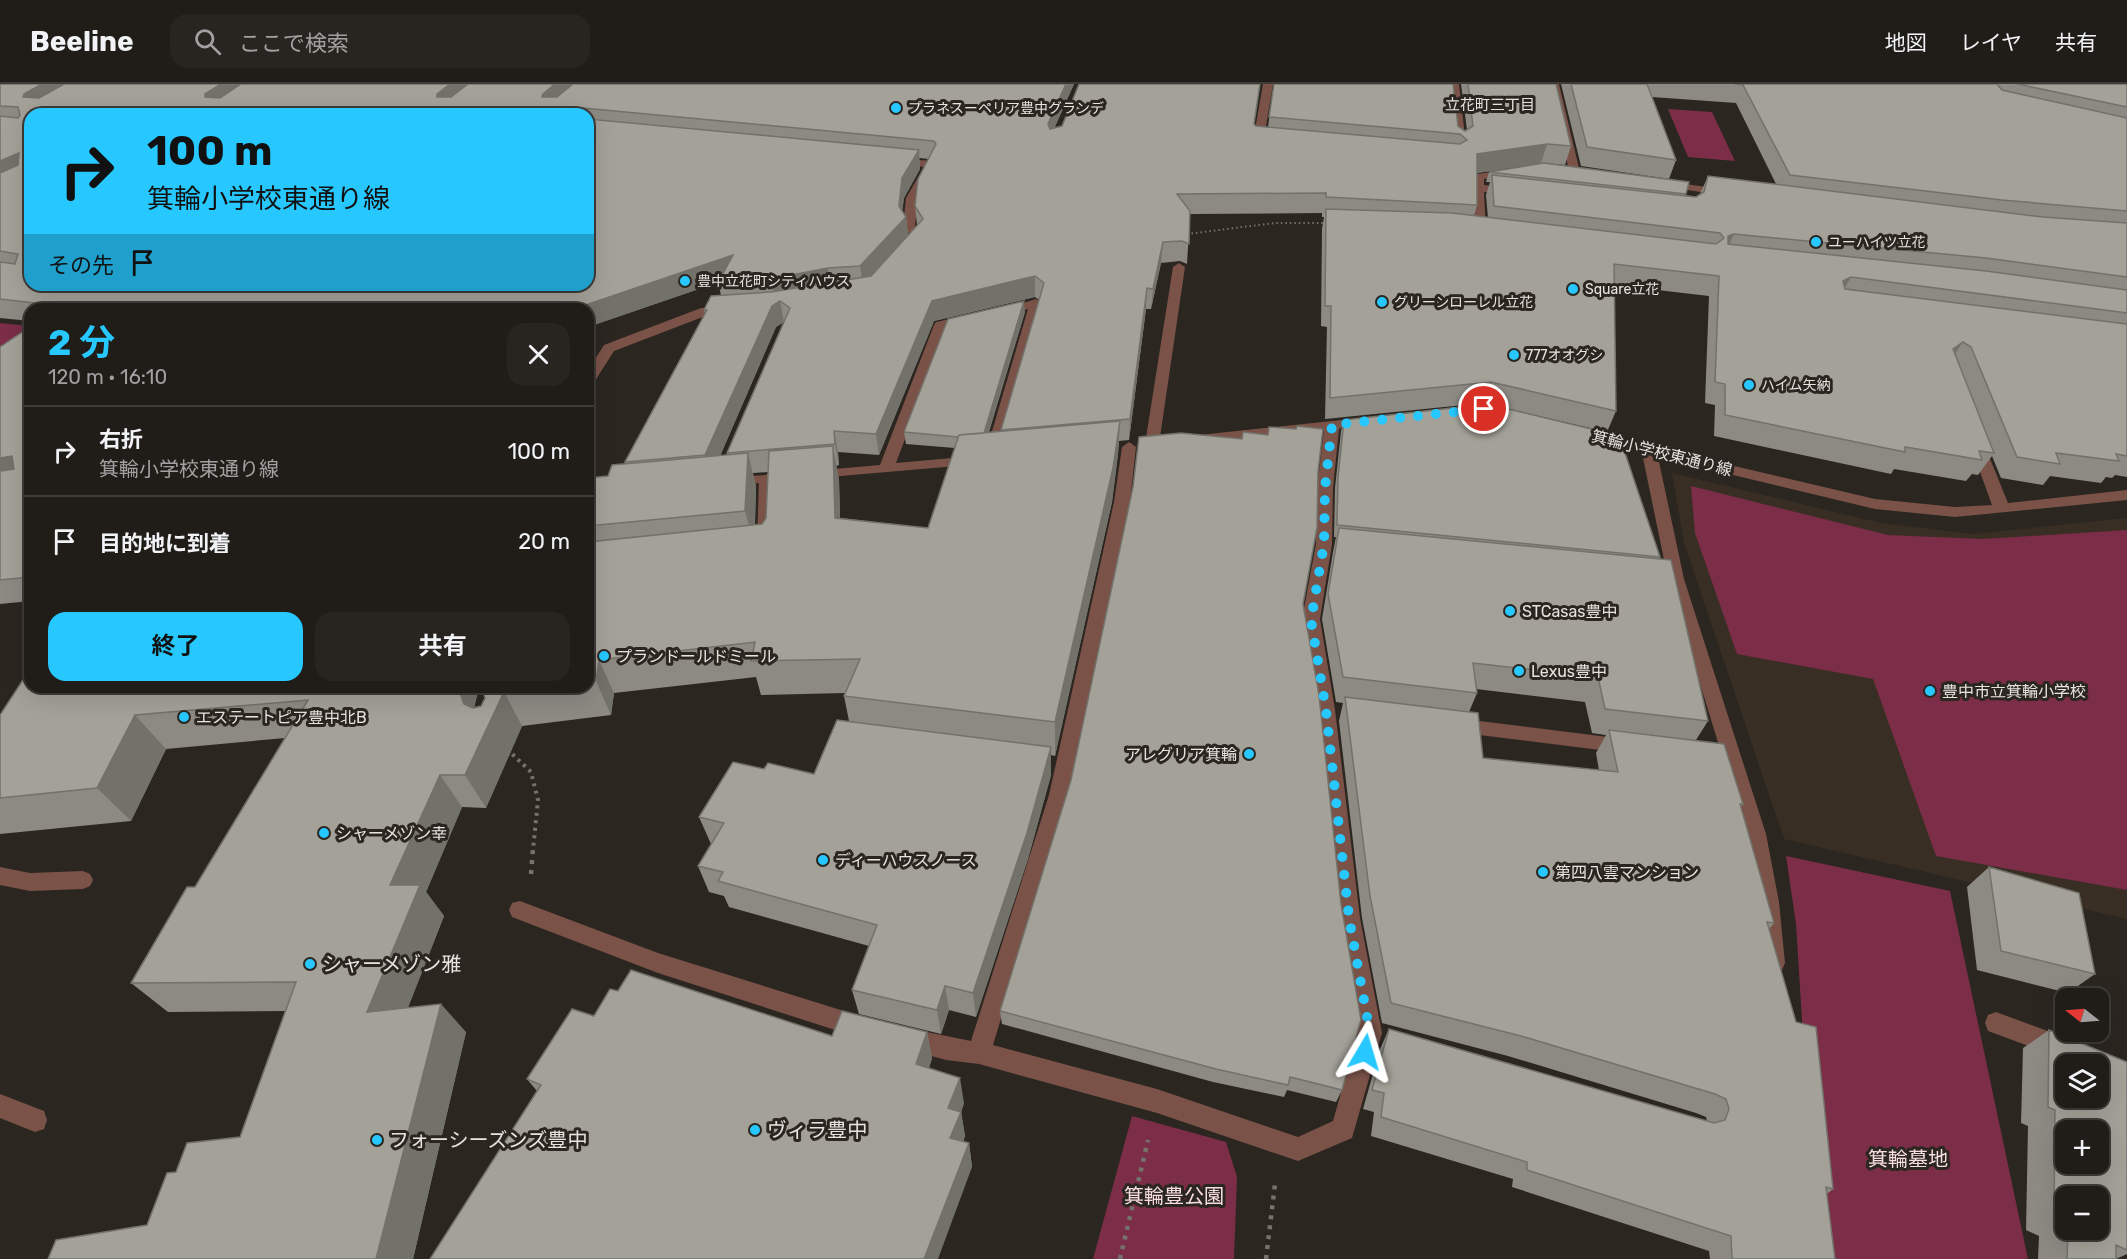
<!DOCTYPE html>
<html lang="ja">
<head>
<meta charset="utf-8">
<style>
	:root { --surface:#201c18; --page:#282521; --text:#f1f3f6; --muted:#a2a1a2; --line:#3d3a37; --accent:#27c8ff }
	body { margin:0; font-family:Rubik,"Noto Sans JP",sans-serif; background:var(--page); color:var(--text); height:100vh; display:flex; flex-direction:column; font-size:22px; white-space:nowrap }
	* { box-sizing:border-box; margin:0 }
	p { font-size:20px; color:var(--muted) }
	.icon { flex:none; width:33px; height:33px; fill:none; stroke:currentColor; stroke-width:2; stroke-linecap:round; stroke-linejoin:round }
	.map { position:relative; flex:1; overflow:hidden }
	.drawer { position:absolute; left:24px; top:219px; width:570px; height:390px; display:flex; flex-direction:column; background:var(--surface); border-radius:18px; box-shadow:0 6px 24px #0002,0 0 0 2px var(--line) }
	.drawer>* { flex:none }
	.top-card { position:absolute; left:24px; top:24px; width:570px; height:183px; border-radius:18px; box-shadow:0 6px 24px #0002,0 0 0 2px var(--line); background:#27c8ff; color:#111; overflow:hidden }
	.needle { width:39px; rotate:287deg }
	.controls { position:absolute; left:2055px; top:904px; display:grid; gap:12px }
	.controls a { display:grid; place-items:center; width:54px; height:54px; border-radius:12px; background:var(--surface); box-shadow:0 6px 24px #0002,0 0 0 2px var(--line); font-size:30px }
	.pin { position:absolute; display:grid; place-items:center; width:51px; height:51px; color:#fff; margin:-26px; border:3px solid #fff; border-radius:50%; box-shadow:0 2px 6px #0007 }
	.me { position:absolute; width:66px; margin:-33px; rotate:7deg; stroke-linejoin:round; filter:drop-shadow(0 0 4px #0008) }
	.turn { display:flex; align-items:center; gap:21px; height:126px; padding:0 24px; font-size:27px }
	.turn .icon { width:78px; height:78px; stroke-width:2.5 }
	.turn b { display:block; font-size:42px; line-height:51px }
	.then { display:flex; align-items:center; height:57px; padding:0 24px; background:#0003; gap:12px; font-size:22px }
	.round { display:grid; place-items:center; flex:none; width:63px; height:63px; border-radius:18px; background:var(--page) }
	.head { display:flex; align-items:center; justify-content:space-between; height:102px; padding:0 24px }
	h1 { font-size:36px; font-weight:700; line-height:45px; color:var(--accent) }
	.action { display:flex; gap:12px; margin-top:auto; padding:12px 24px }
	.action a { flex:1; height:69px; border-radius:18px; background:var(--accent); color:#111; font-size:24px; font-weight:700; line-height:69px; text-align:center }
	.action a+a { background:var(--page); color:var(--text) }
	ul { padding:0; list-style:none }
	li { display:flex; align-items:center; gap:18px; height:90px; padding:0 24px; border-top:2px solid var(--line) }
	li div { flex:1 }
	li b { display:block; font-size:22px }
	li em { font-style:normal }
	header { display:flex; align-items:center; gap:36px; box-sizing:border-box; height:84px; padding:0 30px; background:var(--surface); border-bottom:2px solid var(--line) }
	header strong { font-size:28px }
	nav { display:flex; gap:33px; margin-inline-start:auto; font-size:21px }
	.search { width:420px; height:54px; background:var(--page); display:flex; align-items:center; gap:15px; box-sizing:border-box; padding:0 21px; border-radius:18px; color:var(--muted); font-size:22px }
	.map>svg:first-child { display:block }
	.built { fill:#382e24 }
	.green { fill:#7c2d48 }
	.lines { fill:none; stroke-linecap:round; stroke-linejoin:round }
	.path-far2 { stroke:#76726c; stroke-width:2; stroke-dasharray:1.5 3; stroke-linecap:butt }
	.path-far1 { stroke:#76726c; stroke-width:4; stroke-dasharray:3 4.5; stroke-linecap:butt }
	.path { stroke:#76726c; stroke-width:4.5; stroke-dasharray:4 6; stroke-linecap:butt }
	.lane { fill:#7a5248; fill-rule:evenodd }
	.street { fill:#7a5248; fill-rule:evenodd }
	.wall { fill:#8c8a83; fill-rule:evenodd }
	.shaded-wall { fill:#72716a }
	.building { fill:#a3a198; stroke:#72716a; stroke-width:1.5; fill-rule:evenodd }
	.route { stroke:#27c8ff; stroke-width:10; stroke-dasharray:0 18 }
	.poi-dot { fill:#27c8ff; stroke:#2b2620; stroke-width:2 }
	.labels { text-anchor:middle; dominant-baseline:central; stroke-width:6; stroke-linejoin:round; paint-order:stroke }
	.far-poi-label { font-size:14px; fill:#e7e3df; stroke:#2b2620; text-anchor:start }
	.far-neighbourhood-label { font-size:15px; fill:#e7e3df; stroke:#2b2620 }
	.street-label { font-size:16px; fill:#e7e3df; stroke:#2b2620 }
	.poi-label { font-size:16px; fill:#e7e3df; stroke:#2b2620; text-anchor:start }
	.near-poi-label { font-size:20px; fill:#e7e3df; stroke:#2b2620; text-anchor:start }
	.near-park-label { font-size:20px; fill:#f7dce2; stroke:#2b2620 }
</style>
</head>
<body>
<header>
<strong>Beeline</strong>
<div class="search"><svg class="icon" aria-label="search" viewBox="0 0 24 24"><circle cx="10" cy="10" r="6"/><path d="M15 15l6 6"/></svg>ここで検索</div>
<nav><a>地図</a><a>レイヤ</a><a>共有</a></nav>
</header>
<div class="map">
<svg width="2127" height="1175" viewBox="0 0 2127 1175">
	<rect width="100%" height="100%" fill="#2b2620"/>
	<path class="built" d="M1672 389 1881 439 1973 450 2127 434V835L1784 755 1684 459Z"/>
	<path class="green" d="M1668 25 1712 28 1735 77 1688 73Z
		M0 239 30 242V250L0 271Z
		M1691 402 1888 451 1983 455 2127 446V806L1936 772 1873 595 1737 570 1695 449Z
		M1786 772 1950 807 2028 1175H1817L1796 840Z
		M1132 1032 1226 1058 1237 1093 1234 1175H1093Z"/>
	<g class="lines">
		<path class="path-far2" d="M1187 150 1275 139H1323"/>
		<path class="path-far1" d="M507 665 531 688 538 716 533 766"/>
		<path class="path" d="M531 790 533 764
			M1120 1175 1148 1056
			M1266 1175 1275 1100"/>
		<path class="lane" d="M767 390 775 395 773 459 765 464 757 459 759 395Z
			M0 783 30 789 83 787 90 790 93 796 90 802 83 805 30 807 0 801Z"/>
		<path class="street" d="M1263 0H1273L1264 54 1272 58 1267 61 1253 57Z
			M1449 0H1459L1466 61 1461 64 1456 61Z
			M1549 0H1559L1579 84 1597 88V92L1574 90 1569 87Z
			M896 74 931 77 936 80 918 114 915 142 923 153 911 168 907 169 901 165 911 153 903 142 906 114 924 83 892 79 891 77Z
			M1512 85 1516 86V90L1484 95V101L1510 104 1516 107 1510 110 1484 108 1486 147 1476 150 1472 93 1478 90Z
			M1665 97 1727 106 1733 109 1727 112 1661 102 1659 100Z
			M1179 179 1185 183 1159 360 1152 365 1145 360 1173 183Z
			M1036 215 1042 219 999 371 992 376 987 374 985 371 1028 225 1001 232 995 228Z
			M729 222 735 226 734 229 708 231 614 267 593 300 588 301V286L604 261 701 224Z
			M968 231 975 235 973 238 947 244 896 379 975 372 983 377 980 380 725 402 722 399 730 394 880 381 934 241 936 238Z
			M1342 336 1349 340 1339 345 1333 404 1332 460 1320 535 1335 626 1360 834 1382 949 1352 1054 1298 1077 1157 1029 979 980 946 976 899 963 895 955 899 947 907 944 971 957 1049 711 1114 418 1122 363 1129 358 1136 363 1130 418 1069 711 993 961 1157 1005 1298 1053 1333 1037 1358 949 1338 834 1317 626 1302 535 1316 460 1317 404 1324 346 1199 359 1192 355 1199 351Z
			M1590 348 1875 415 1955 423 1992 421 1970 360 1977 355 1984 360 2008 419 2127 406V416L1955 433 1875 425 1658 373 1684 495 1766 750 1779 818 1785 879 1782 886 1774 889 1766 886 1763 879 1757 818 1746 750 1668 495 1642 369 1585 355 1583 352 1585 349Z
			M1455 634 1624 655 1631 657 1634 662 1631 667 1624 669 1455 648 1448 646 1446 641 1448 636Z
			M520 817 658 869 860 932 868 935 872 943 868 951 860 954 658 889 512 833 509 826 512 819Z
			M1996 928 2069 955 2073 963 2069 971 2061 974 1988 947 1985 939 1988 931Z
			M0 1010 44 1027 47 1036 44 1045 35 1048 0 1034Z"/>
	</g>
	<path class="wall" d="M0 0H1074L1054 44 1255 41 1256 42 1268 43 1274 0 1458 42 1465 47 1467 46 1461 0H1556L1571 62 1565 81 1544 79 1689 98 1685 111 1696 113 1700 110 1708 92 1776 100 1736 19 1652 13 1676 76 1669 95 1581 82 1561 0H2127V393L2115 391 2112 394 2106 393 2101 399 2050 392 2043 401 2001 394 1992 372 1978 391 1972 390 1966 397 1894 385 1891 390 1714 352 1715 321 1705 319 1709 212 1614 201 1616 327 1607 348 1484 319 1325 335 1327 243 1321 242 1322 145 1324 133H1322V129L1190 130 1187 180 1180 177 1161 179 1151 225H1146L1129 356 1119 357 1118 370 1112 418 1055 672 1051 671V691L1028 775 976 933 949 926 941 950 859 930 852 906 869 862 729 823 724 812 709 808 698 782 711 760 699 733 764 685 814 690 849 637 844 612 845 609 761 611 756 593 614 609 611 631 522 642 486 724 462 723 426 808 444 832 408 923 466 948 413 1175H48L147 1141 176 1088 240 1053 285 927 168 928 131 899 195 803 285 654 166 665 131 737 0 750V631L479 603 474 623 481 622 485 614 481 603H588V394L608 392 625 380V378L705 229 704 226 721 211 718 199 719 198 588 243V225H30V237L0 234ZM30 30H588V201H30ZM919 74 929 75 915 122 917 141 908 151 906 133 902 127 904 114 920 85ZM1541 79H1544L1489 88 1486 98H1490L1486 111 1488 134 1474 132 1477 121V89ZM1035 213 1039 216 1001 347 989 348 1025 228 904 348 906 360 955 364 928 444 840 434 839 396 836 382 839 381 838 368 879 371 934 237ZM784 238 727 369V371L720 372 776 243ZM768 388 766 434 762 440 755 441 756 403 753 389Z
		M30 243V517L0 520V263Z
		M1344 336 1612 362 1660 473 1659 475 1708 637 1696 656 1743 720 1741 723 1774 839 1769 845 1833 1105 1827 1110 1835 1175H1710L1709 1167 1512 1103 1513 1095 1371 1052 1374 1028 1363 1025 1380 965 1389 945 1707 1037 1706 1033 1696 1029 1508 972 1382 939 1362 834 1339 637 1343 619 1336 618 1322 535 1333 468 1336 453H1334L1335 404 1341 347ZM1476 605 1585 618 1592 649 1606 651 1596 669 1599 686 1483 674 1469 628 1477 609Z
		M1303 520 1342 1006 1336 1018 1287 1006 1284 1013 1213 998 1002 940 1000 927Z
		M1989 783 2095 890 2068 909 1977 886 1967 803Z
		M618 907 832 952 927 948 932 974 929 984 964 1019 961 1028 965 1052 963 1058 969 1059 972 1083 537 1007 527 995 594 932Z
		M2049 946 2127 978V1170L2116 1175H2038L2039 1152 2026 1146 2028 1042 2021 1039 2023 964ZM2066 1113 2098 1146H2066Z"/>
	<path class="shaded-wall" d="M42 0H86L36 30 23 13 24 10Z
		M221 0H259L215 30 205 13V10Z
		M450 0H479L445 28 437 13V10Z
		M555 0H582L548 30 542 13 543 10Z
		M1066 0H1074L1048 59V40Z
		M583 24 584 30H581L580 26Z
		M1547 60 1541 79 1472 90 1477 70Z
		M919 66 920 85 904 114 901 138 906 133 908 153 863 203 860 182 899 122 902 94Z
		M19 69 30 86 0 103V77Z
		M1734 150 1725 170 1728 152Z
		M1163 158 1161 179 1151 225 1153 205Z
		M733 171 737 192 588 243V225H574Z
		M828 184 831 205 775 216 770 195Z
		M1035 192V213L934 237 879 371 876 350 932 217Z
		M1851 193 1839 214 1843 197Z
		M57 201H99L69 225 55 206V203Z
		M311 201H344L319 225 308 206 309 203Z
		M1147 204 1146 225 1129 356 1130 335Z
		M780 217 784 238 776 243 711 393 705 371 772 222Z
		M1024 217 1025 228 982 369V357Z
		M1963 258 1949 279 1953 265Z
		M1120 337 1118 370 1112 418 1055 672V638Z
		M834 347 838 368 839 381 835 360Z
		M833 362 839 396 841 468 835 434Z
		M748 369 756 403 754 461 745 427Z
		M12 372 30 394 0 397V374Z
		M599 576 614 609 611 631 596 597Z
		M458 603H479L474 625 483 652 504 608 522 642 486 724 465 691 464 620Z
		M135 631 166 665 131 737 97 704Z
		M1051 663V691L1028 775 976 933 973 909Z
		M440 691 462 723 426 808 444 832 395 957 367 928 390 801Z
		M945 902 949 926 941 950 937 926Z
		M441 920 466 948 413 1175H376Z
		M927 948 932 974 922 1005 916 980Z
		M960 994 964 1019 961 1028 965 1052 955 1077 950 1054 948 1024Z
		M969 1059 972 1083 938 1175H924Z"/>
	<path class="building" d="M0 0H42L24 10 23 13 39 14 64 0H221L205 10V13L220 14 241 0H450L437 10V13H451L468 0H555L543 10 542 13H557L573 0H1066L1048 40 1050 45 1062 42 1079 0H1260L1254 40 1256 42 1460 60 1467 56 1460 50 1269 33 1274 0H1453L1458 42 1465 47 1473 42 1468 0H1556L1571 62 1547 60 1477 70V121L1326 113V109L1177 110 1190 127 1189 160 1182 157 1163 158 1153 205 1147 204 1130 335 1001 346 1044 199 1035 192 932 217 876 350 834 347 835 360 727 369 790 224 780 217 772 222 705 371 625 378 707 226H704L711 212 771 208 871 192 923 135 915 122 918 95 936 60 934 57 583 24 580 26 581 30H30V201H57L55 203V206H72L79 201H311L309 203 308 206H326L332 201H588V35L919 66 902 94 899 122 906 133 860 182 828 184 770 195 718 199 733 171 574 225H57L61 222 0 215V178L15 180 18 170 0 167V89L18 81 19 69 0 77V32L18 34 20 31 18 23 0 22Z
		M1571 0H1647L1676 76 1587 63Z
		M1735 0H1997L2002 6 2127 34V127L2002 116 1790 91 1743 1Z
		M2017 0H2127V23Z
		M1544 79 1689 98 1686 110 1489 88Z
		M1492 91 1696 113 1704 108 1708 92 2043 133 2127 139V193L1986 174 1734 150 1728 152V160L1986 187 2127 206V229L1851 193 1843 197 1845 205 2127 240V372L2116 370 2119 377 2056 369 2060 380 2017 373 1971 263 1963 258 1953 265 1994 369 1979 367 1982 376 1905 363V368L1725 331V300L1715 298 1719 192 1614 180 1616 327 1491 298 1330 314 1331 222H1325L1326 125 1452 129 1716 160 1724 154 1720 149 1494 122Z
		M1024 217 984 349 959 351 958 353 904 348 948 235Z
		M30 243V493L0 496V387L14 385 12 372 0 374V263Z
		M1488 320 1612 350V362L1623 363 1660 473 1337 441 1338 393 1344 336Z
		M1120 337 1113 384 1055 638 844 612 860 575 751 577 755 558 599 576 596 597 588 598V458L762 440 766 434 769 367 833 362 835 434 928 444 959 351Z
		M1297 342 1323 345 1318 388 1317 444 1303 520 1319 611 1341 820 1361 936 1342 1006 1290 993 1288 1001 1216 985 1000 927 1071 696 1133 403 1139 353 1181 349 1242 355 1243 348 1268 351 1269 343 1296 345Z
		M748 369 745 427 588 442V394L608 392 612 381Z
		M1339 444 1671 476 1708 637 1605 625 1598 593 1473 579 1477 609 1343 593 1328 510Z
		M30 585V603H458L464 620 473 624 481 622 485 614 481 603H549L504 608 465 691H440L390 801H420L367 928 441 920 376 1175H48L56 1156 147 1141 167 1089 176 1088 187 1059 240 1053 296 898 131 899 187 803H195L308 616 135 631 97 704 0 714V631Z
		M1345 613 1478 629 1483 674 1618 688 1609 646 1724 660 1743 720H1740L1774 839 1767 838 1796 938 1816 943 1833 1105 1826 1103 1835 1175H1732L1731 1152 1527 1086V1078L1381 1033 1384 1009 1372 1006 1389 945 1714 1039 1725 1036 1729 1025 1726 1015 1715 1010 1521 952 1391 919 1370 812Z
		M837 636 1051 663 1027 749 973 909 945 902 937 926 852 906 877 841 718 797 723 788 698 782 724 739 699 733 733 678 764 685 768 679 814 690Z
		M1989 783 2079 809 2095 890 2001 867Z
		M631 886 832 952 842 927 927 948 916 980 960 994 948 1024 961 1028 950 1054 969 1059 924 1175H430L541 1001 527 995 572 925 594 932 610 905 618 907Z
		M2049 946 2127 978V1166L2116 1161V1175H2067L2068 1146H2098V1113H2066V1137L2054 1132 2055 1026 2048 1023ZM2066 981H2098V1014H2066ZM2066 1047H2098V1080H2066Z"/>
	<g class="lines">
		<path class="route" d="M1365 968 1370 949 1349 834 1326 626 1311 536 1324 460 1325 404 1332 341 1484 325"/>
	</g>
	<g class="poi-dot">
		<circle cx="896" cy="24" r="6"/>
		<circle cx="1816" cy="158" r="6"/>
		<circle cx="685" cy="197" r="6"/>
		<circle cx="1573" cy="205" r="6"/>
		<circle cx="1382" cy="218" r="6"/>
		<circle cx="1514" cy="271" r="6"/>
		<circle cx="1749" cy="301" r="6"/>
		<circle cx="1510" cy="527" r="6"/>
		<circle cx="604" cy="572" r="6"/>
		<circle cx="1519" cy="587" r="6"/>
		<circle cx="1930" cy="607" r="6"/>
		<circle cx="184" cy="633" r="6"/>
		<circle cx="1249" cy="670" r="6"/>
		<circle cx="324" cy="749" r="6"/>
		<circle cx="823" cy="776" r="6"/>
		<circle cx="1543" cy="788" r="6"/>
		<circle cx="310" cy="880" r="6"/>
		<circle cx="755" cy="1046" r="6"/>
		<circle cx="377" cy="1056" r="6"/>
	</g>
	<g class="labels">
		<g class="far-poi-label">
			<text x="908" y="24">プラネスーペリア豊中グランデ</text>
			<text x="1828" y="158">ユーハイツ立花</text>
			<text x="697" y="197">豊中立花町シティハウス</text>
			<text x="1585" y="205">Square立花</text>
			<text x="1394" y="218">グリーンローレル立花</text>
			<text x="1526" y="271">777オオグシ</text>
			<text x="1761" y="301">ハイム矢納</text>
		</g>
		<g class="far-neighbourhood-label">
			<text x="1490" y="21">立花町三丁目</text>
		</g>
		<g class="street-label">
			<text transform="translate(1662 369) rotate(14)">箕輪小学校東通り線</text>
		</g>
		<g class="poi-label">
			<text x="1522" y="527">STCasas豊中</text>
			<text x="616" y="572">プランドールドミール</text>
			<text x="1531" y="587">Lexus豊中</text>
			<text x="1942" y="607">豊中市立箕輪小学校</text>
			<text x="196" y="633">エステートピア豊中北B</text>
			<text x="1237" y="670" text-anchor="end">アレグリア箕輪</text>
			<text x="336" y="749">シャーメゾン幸</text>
			<text x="835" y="776">ディーハウスノース</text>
			<text x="1555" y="788">第四八雲マンション</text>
		</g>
		<g class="near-poi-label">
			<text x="322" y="880">シャーメゾン雅</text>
			<text x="767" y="1046">ヴィラ豊中</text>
			<text x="389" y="1056">フォーシーズンズ豊中</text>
		</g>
		<g class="near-park-label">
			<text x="1908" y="1075">箕輪墓地</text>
			<text x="1174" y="1112">箕輪豊公園</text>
		</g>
	</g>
</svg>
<div class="controls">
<a><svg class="needle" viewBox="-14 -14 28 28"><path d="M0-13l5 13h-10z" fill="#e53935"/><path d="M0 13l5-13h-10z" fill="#a2a1a2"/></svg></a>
<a><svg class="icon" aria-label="layers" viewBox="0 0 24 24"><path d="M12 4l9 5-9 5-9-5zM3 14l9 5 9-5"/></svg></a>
<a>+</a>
<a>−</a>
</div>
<div class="pin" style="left:1484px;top:325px;background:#d93025"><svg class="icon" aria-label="arrive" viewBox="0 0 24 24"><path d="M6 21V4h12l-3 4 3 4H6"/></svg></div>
<svg class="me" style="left:1365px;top:968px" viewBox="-20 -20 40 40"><path d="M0-17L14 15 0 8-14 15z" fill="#27c8ff" stroke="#fff" stroke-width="4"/></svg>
<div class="top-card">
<div class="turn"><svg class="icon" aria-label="right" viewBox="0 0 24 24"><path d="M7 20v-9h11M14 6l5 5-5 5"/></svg><div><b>100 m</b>箕輪小学校東通り線</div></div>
<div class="then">その先<svg class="icon" aria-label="arrive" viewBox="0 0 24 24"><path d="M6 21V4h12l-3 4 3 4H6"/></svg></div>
</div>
<section class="drawer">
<div class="head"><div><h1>2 分</h1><p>120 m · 16:10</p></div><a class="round"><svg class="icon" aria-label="close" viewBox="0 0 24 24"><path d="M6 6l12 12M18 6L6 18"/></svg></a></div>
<ul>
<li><svg class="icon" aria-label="right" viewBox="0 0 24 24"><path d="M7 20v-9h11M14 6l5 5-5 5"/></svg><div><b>右折</b><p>箕輪小学校東通り線</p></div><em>100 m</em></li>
<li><svg class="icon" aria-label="arrive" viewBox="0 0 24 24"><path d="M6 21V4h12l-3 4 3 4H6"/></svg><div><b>目的地に到着</b></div><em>20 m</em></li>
</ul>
<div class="action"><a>終了</a><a>共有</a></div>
</section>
</div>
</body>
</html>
